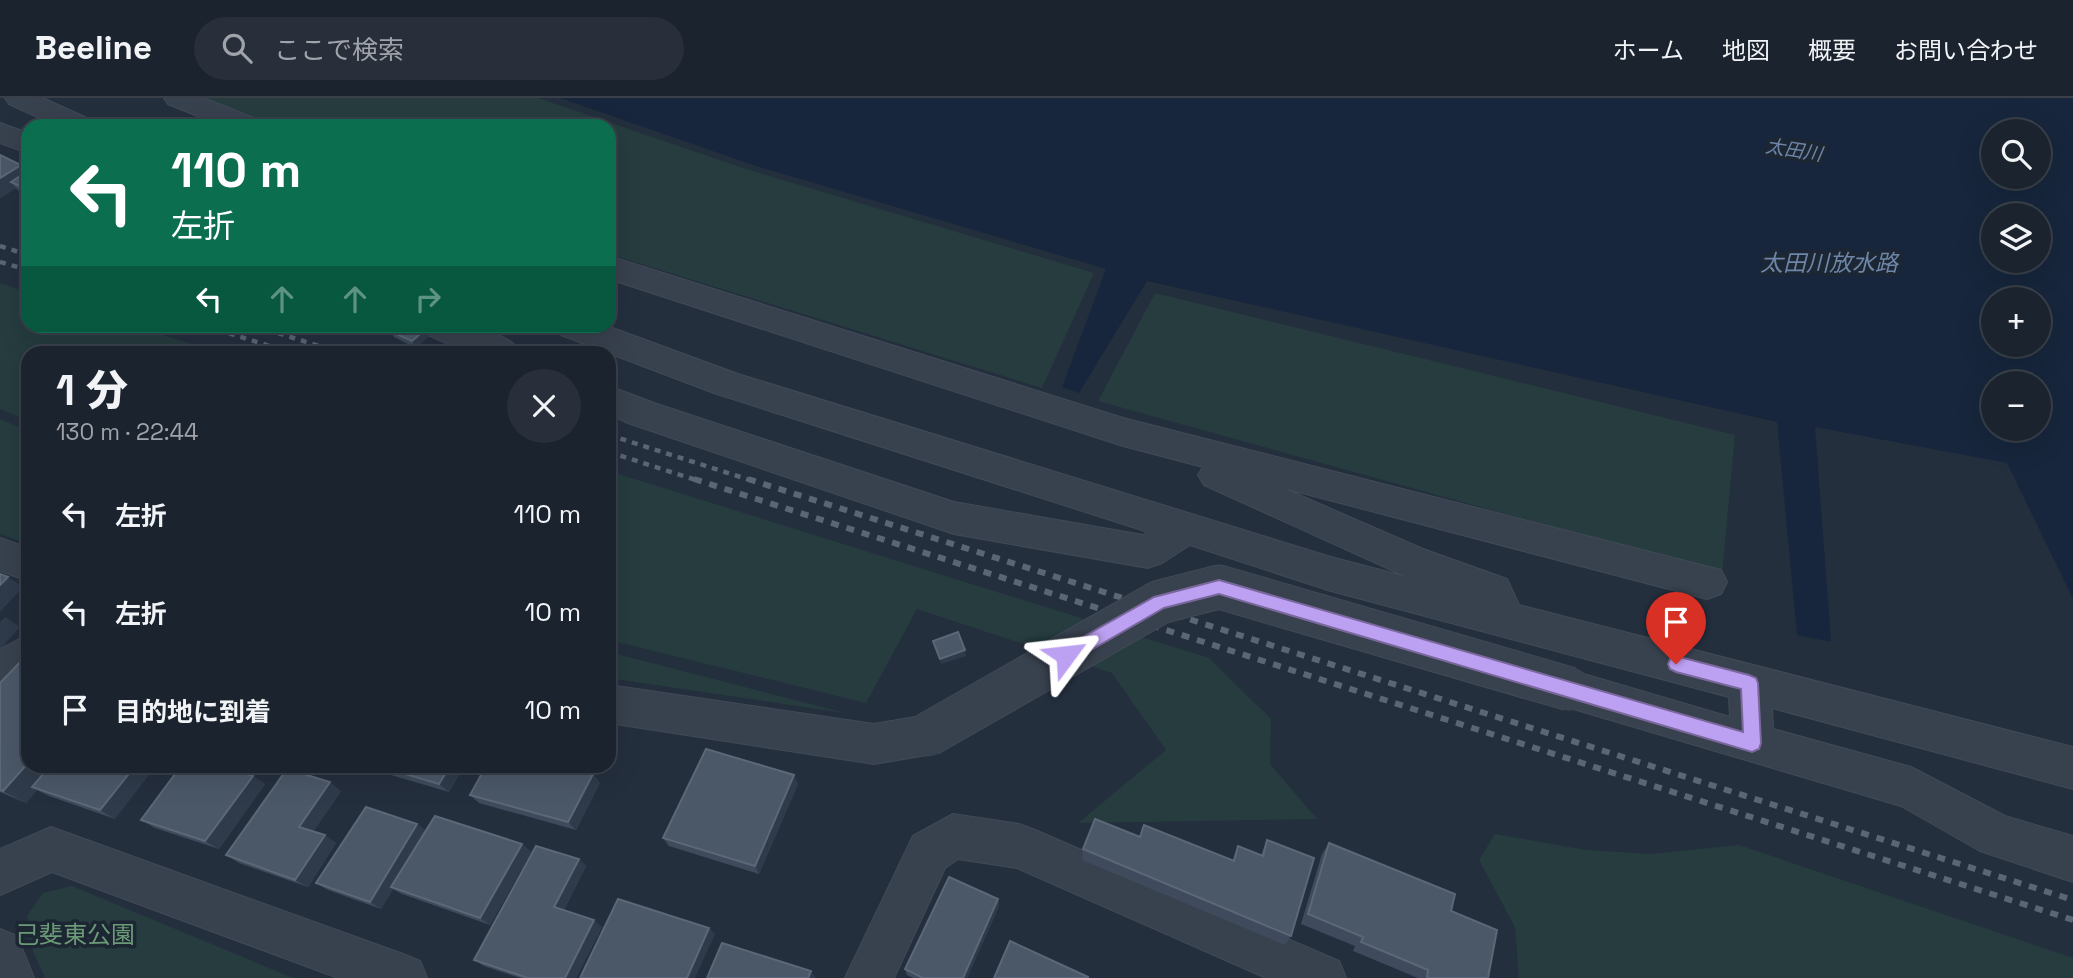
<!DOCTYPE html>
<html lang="ja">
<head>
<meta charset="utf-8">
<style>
	:root { --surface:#1b232e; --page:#282f3a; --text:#f1f3f6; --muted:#a0a4aa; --line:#39404a }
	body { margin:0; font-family:"Space Grotesk","Noto Sans JP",sans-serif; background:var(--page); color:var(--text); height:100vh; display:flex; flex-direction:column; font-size:26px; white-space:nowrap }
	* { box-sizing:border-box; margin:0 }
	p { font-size:23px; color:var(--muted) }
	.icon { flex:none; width:38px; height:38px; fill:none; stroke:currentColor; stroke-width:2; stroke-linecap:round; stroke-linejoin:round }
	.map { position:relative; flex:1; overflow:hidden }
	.sheet { position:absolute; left:21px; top:248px; width:595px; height:427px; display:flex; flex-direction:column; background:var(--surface); border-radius:21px; box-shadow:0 7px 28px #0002,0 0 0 2px var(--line) }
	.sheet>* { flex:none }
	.top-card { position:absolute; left:21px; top:21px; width:595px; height:214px; border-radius:21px; box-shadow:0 7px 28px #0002,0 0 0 2px var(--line); background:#0b6e4f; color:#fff; overflow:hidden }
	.tools { position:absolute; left:1981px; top:21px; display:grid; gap:14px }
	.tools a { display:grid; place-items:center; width:70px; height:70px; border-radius:50%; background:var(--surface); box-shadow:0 7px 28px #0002,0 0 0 2px var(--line); font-size:35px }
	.pin { position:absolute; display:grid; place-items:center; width:60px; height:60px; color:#fff; margin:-72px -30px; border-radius:50% 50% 50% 0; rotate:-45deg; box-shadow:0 0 7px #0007 }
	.pin .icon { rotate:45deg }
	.me { position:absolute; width:77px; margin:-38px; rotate:60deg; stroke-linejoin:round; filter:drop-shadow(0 0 5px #0008) }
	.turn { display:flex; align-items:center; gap:24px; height:147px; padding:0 35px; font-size:32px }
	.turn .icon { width:91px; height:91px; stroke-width:2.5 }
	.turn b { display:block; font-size:49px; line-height:60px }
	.lanes { display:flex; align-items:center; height:66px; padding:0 35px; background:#0003; justify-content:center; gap:35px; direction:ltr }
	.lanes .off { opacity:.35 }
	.round { display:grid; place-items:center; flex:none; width:74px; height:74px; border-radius:37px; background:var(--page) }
	.headline { display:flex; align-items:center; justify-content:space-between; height:119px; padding:0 35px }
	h1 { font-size:42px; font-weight:800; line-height:52px }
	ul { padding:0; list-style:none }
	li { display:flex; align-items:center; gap:21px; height:98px; padding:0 35px }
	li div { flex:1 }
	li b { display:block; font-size:26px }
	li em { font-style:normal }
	header { display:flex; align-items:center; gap:42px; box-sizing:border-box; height:98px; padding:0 35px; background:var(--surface); border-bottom:2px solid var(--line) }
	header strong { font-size:33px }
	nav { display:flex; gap:38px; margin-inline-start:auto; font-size:24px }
	.search { width:490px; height:63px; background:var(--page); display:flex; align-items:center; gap:18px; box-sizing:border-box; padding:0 24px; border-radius:38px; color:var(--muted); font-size:26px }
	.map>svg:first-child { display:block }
	.green { fill:#263c3f }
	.water { fill:#17263c; fill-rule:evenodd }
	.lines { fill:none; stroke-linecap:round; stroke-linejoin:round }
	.minor-casing { stroke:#414a57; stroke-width:2 }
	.minor { fill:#38414e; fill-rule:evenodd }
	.rail-far1 { stroke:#5a6575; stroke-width:4.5; stroke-dasharray:6 6; stroke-linecap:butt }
	.rail { stroke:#5a6575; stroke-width:6; stroke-dasharray:8 8; stroke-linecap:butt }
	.minor-bridge-casing { stroke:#414a57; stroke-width:45; stroke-linecap:butt }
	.minor-bridge { stroke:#38414e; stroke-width:43 }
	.wall { fill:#3f4b5c }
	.shaded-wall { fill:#2f3b4b }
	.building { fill:#4b5868; stroke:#5c6777; stroke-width:2 }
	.route { fill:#bca0f2; stroke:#7a689d; stroke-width:2 }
	.labels { text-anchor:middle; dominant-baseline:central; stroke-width:7; stroke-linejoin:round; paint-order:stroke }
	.far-water-label { font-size:19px; font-style:italic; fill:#6d86a8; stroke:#1d2633 }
	.water-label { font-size:23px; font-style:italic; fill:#6d86a8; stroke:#1d2633 }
	.near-park-label { font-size:24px; fill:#6b9a76; stroke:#1d2633 }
</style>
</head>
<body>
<header>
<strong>Beeline</strong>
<div class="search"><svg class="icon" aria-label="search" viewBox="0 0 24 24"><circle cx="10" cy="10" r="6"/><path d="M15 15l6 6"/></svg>ここで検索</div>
<nav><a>ホーム</a><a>地図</a><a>概要</a><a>お問い合わせ</a></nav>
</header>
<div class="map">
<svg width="2073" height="880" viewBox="0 0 2073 880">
	<rect width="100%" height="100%" fill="#242f3e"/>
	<path class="green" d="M201 0H538L746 71 1094 175 1042 290 609 156V28H269Z
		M0 185 28 194V228H133L221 255 28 256V323L0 311Z
		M1155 195 1735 337 1722 476 1098 303Z
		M0 321 28 333V437L21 443 0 436Z
		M609 373 1209 560 1271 621 1270 666 1317 721 1078 725 1166 652 1112 575 917 511 866 605 609 542Z
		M609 554 845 615 609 580Z
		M1495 736 1586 752 1651 756 1739 747 2073 860V880H1519L1515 829 1479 762Z
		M72 788 293 880H45L29 844 27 818 43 795Z"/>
	<path class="water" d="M560 0H2073V501L2007 365 1815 329 1831 544 1797 537 1777 324 1147 183 1079 295 1062 289 1106 171 753 67ZM1993 33H2039V79H1993ZM1993 117H2039V163H1993ZM1993 201H2039V247H1993ZM1993 285H2039V331H1993Z"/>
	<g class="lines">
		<g class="minor-casing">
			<path id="minor" d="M5 0H43L91 22 96 28H57L9 6Z
				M164 0H204L259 22 264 28H222L168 6Z
				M0 25 28 35V55L0 45Z
				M609 158 1123 320 1721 472 1727 484 1721 496 1707 501 1283 390 1423 451 1507 481 1519 507 2073 649V691L1772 610 1773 631 1911 669 2005 718 2073 738V784L1980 753 1901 708 1570 610 1555 604 1549 591 1555 578 1570 572 1730 619 1729 599 1331 493 1190 447 1162 465 1148 470 954 436 628 325 609 316V288L654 305 954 404 1143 437 1148 434 714 295 561 237 556 228H607L738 276 1331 459 1407 479 1204 387 1198 377 1203 369 1123 348 609 181Z
				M423 228C450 225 507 229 522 256H471L428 237Z
				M0 440 28 450V483L0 473Z
				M28 537V578L15 593 0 599V551Z
				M609 587 874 626 927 617 942 623 948 637 942 651 927 657 874 666 609 625Z
				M953 716 1019 726 1035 732 1339 863 1346 880H1266L1017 770 958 761 945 770 894 880H845L913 738Z
				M51 729 403 856 420 863 427 880H338L52 774 0 797V751Z
				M0 831 17 838 34 880H0Z"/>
		</g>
		<use href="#minor" class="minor"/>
		<path class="rail-far1" d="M0 148 28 157
			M0 164 28 172
			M206 228 295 256
			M255 228 345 256
			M609 337 753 383
			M609 354 699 383"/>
		<path class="rail" d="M694 381 2073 822
			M748 381 2073 802"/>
		<g class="minor-bridge-casing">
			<path id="minor-bridge" d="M927 637 1160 504 1219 489 1570 591"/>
		</g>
		<use href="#minor-bridge" class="minor-bridge"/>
	</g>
	<path class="wall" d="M0 57 27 74 28 73V102L16 90 0 100Z
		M366 228H396L386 237Z
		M390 233 432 235 416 250 394 239Z
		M0 585 115 721 49 698 37 692 26 705 0 694Z
		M360 668H464L449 694Z
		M593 676 600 685 576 732 479 705 470 697Z
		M253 678 265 686 219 751 155 730 141 722Z
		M798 686 759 776 669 748 663 740Z
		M341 693 313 734 336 745 308 789 239 765 226 757Z
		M417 726 426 733 522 746 531 754 490 827 402 796 393 791 381 811 328 792 316 785Z
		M1140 739 1232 763 1238 748 1261 757 1267 742 1291 838 1285 847 1082 762 1083 751Z
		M1329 745 1451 813 1488 880H1418L1353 853 1355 848 1301 826 1322 756Z
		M579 761 586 768 564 812 602 829 576 880H520L484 868 474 862Z
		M998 801 999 808 967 880H913L907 877 905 871Z"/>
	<path class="shaded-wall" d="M21 67 28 74 11 84 16 90 0 100V80Z
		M385 228H396L386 237 382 230Z
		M428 229 432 235 416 250 412 243Z
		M8 479 23 489 0 514V487Z
		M5 519 20 529 0 551V524Z
		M965 552 966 558 941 566 940 561Z
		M28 665V668H58L32 689 37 692 26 705 3 693Z
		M135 668H156L115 721 100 712Z
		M450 668H464L449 694 439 686Z
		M593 676 600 685 576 732 568 724Z
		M794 677 798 686 759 776 755 768Z
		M253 678 265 686 219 751 205 743Z
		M330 684 341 693 311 737 299 729Z
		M417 726 427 734 381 811 370 804Z
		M325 737 336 745 308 789 295 782Z
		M522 746 531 754 490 827 480 820Z
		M579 761 586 768 562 816 554 809Z
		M998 801 999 808 967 880H963Z
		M594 822 602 829 576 880H565Z
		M709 830 715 836 695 880H687Z
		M811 873 815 879V880H808Z"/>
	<path class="building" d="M0 57 21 67 0 80Z
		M28 73V92L11 84Z
		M396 228H424L428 229 412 243 390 233Z
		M0 476 8 479 0 487Z
		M958 534 965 552 940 561 933 543Z
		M28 556V665L3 693 0 692V585Z
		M706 651 794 677 755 768 663 740Z
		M50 668H135L100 712 32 689Z
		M181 668H224L253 678 205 743 141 722Z
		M379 668H450L439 686Z
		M486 668H565L593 676 568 724 470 697Z
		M287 671 330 684 299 729 325 737 295 782 226 757Z
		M366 709 417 726 370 804 316 785Z
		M435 718 522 746 480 820 391 789Z
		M1095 721 1140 739 1144 727 1234 763 1238 748 1263 758 1267 742 1314 760 1291 838 1083 751Z
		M1329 745 1455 796 1451 813 1497 832 1488 880H1427L1428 872 1361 844 1363 839 1308 816Z
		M536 748 579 761 554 809 594 822 565 880H528L474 862Z
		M949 779 998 801 963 880H923L905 871Z
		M618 801 709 830 687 880H580Z
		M1010 843 1088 879V880H994Z
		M722 845 811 873 808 880H707Z"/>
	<path class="route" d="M1219 482 1743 634 1741 591 1676 574 1670 571 1668 566 1670 561 1676 558 1749 577 1756 580 1758 585 1761 645 1759 651 1752 654 1219 496 1164 510 1072 563 1066 565 1060 563 1058 557 1060 552 1154 499Z"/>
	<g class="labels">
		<g class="far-water-label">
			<text transform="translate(1794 52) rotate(9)">太田川</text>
		</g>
		<g class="water-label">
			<text x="1829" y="165">太田川放水路</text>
		</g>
		<g class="near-park-label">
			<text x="75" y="836">己斐東公園</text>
		</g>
	</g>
</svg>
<div class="tools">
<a><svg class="icon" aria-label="search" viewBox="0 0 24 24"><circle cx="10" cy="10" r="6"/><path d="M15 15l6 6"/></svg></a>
<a><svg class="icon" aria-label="layers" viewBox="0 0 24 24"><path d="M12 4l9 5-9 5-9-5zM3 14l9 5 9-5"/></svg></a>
<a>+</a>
<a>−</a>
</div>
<div class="pin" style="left:1676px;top:566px;background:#d93025"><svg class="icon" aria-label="arrive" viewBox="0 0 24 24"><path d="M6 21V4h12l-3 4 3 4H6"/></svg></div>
<svg class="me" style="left:1066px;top:557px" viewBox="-20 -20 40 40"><path d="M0-17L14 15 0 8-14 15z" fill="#bca0f2" stroke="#fff" stroke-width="4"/></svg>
<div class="top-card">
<div class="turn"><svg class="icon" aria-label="left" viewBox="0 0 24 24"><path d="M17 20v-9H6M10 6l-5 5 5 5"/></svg><div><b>110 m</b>左折</div></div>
<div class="lanes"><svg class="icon" aria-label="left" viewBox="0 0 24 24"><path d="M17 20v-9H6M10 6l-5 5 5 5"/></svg><svg class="icon off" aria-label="ahead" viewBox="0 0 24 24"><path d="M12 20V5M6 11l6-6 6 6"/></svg><svg class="icon off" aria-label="ahead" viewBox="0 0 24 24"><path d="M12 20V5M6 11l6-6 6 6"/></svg><svg class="icon off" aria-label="right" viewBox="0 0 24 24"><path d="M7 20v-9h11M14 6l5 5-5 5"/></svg></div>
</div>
<section class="sheet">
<div class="headline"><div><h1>1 分</h1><p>130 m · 22:44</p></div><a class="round"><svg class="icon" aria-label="close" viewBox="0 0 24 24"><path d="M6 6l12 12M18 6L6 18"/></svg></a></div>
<ul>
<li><svg class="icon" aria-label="left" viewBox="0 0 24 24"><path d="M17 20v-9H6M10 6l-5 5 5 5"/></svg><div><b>左折</b></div><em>110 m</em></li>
<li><svg class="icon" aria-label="left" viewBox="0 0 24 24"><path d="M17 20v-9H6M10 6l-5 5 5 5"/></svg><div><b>左折</b></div><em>10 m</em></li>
<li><svg class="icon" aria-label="arrive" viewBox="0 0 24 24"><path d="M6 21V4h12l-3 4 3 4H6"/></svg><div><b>目的地に到着</b></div><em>10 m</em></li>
</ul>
</section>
</div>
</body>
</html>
